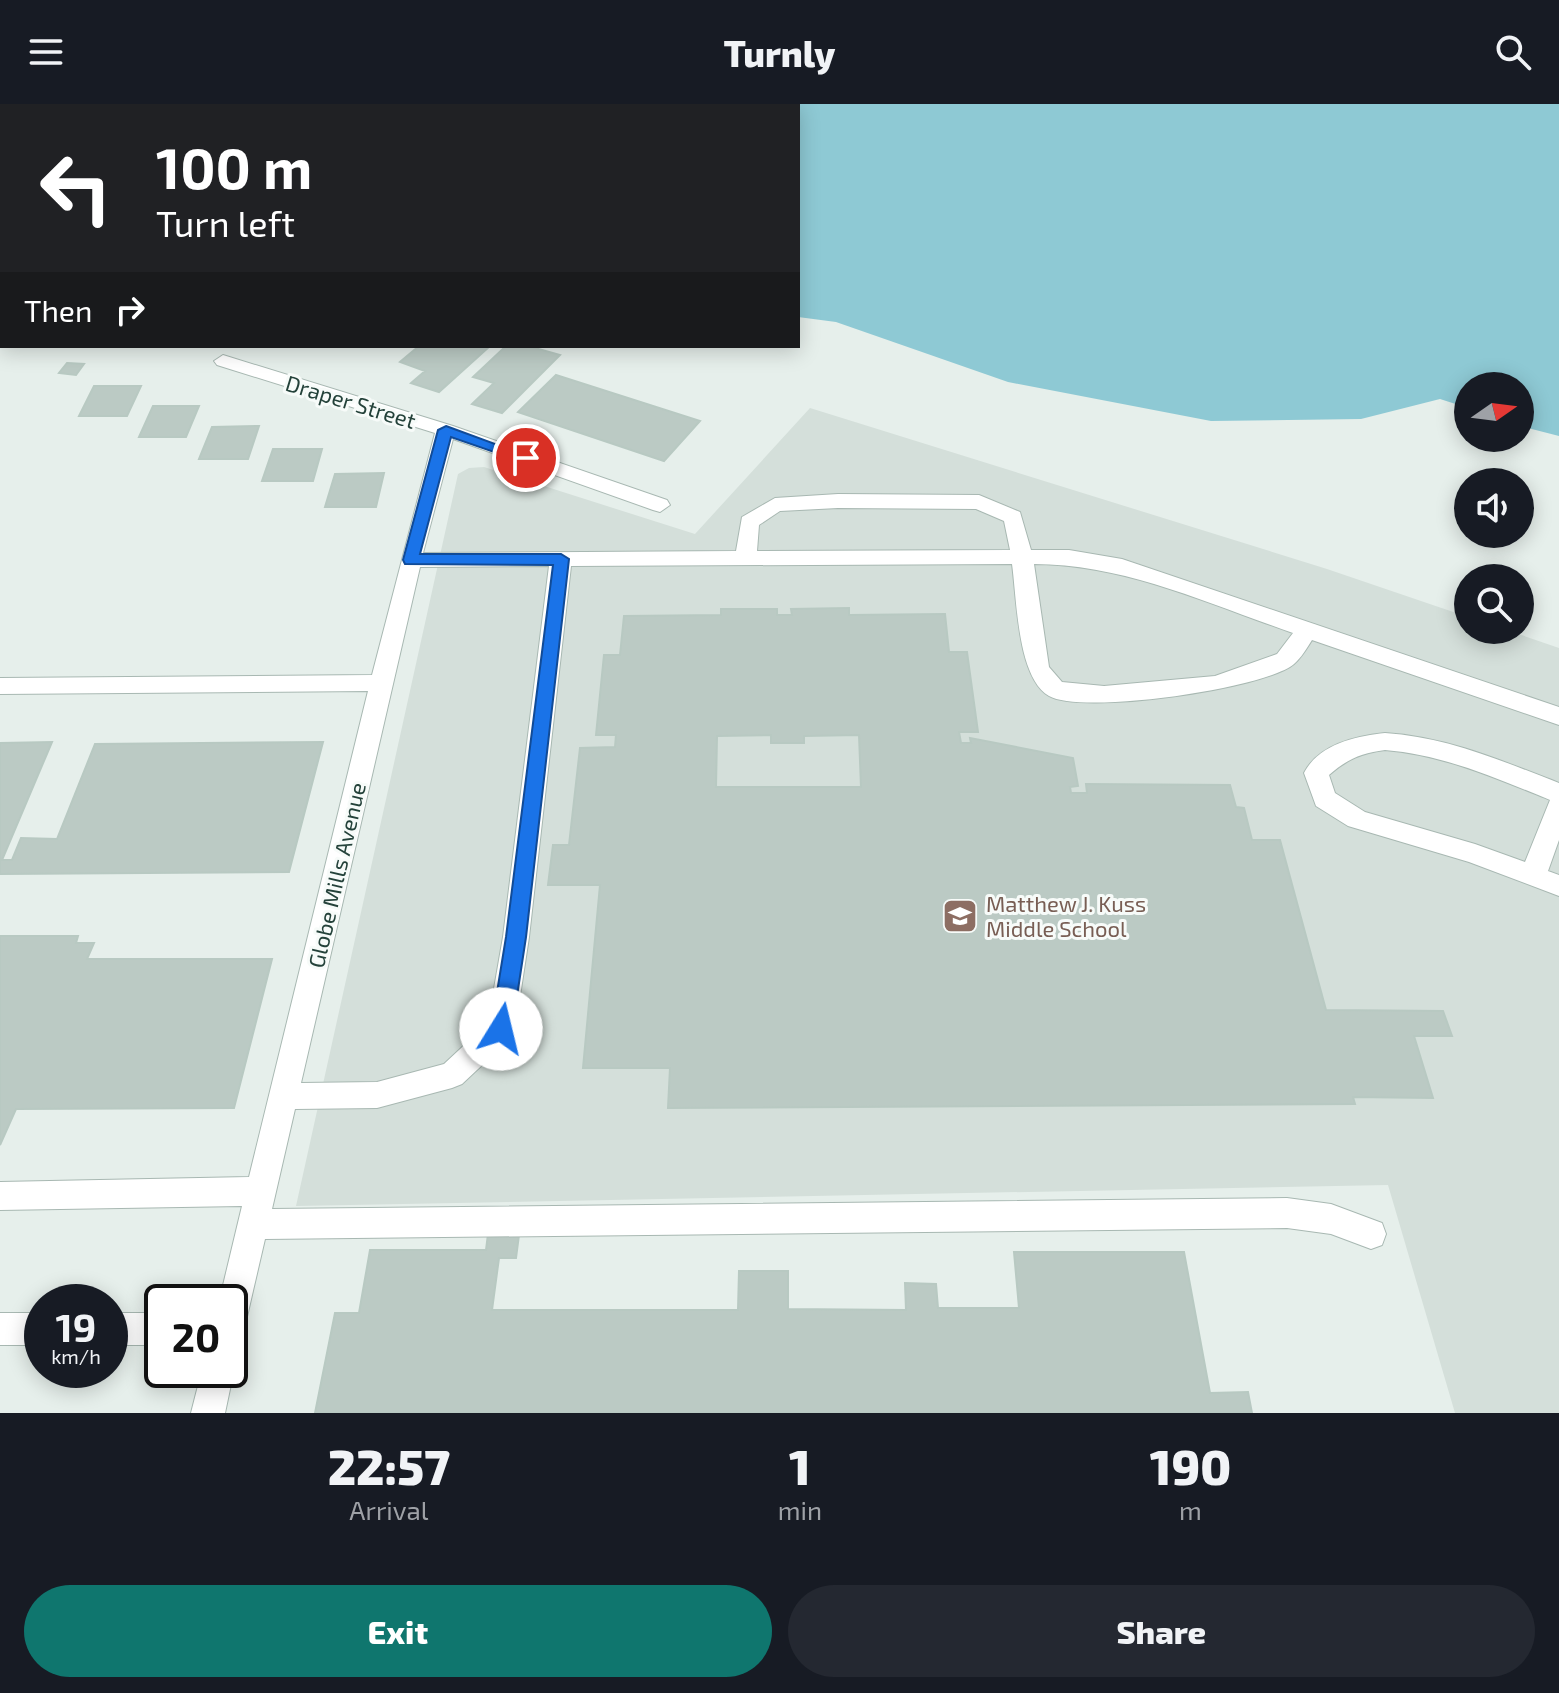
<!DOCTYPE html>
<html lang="en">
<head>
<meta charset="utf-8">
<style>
	:root { --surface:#171b24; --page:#242831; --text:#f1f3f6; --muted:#9ea1a6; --accent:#0f766e }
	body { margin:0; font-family:"Exo 2",sans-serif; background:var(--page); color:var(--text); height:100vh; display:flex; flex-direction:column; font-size:30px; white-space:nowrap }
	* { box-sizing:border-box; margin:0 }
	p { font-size:26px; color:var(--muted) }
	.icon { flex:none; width:44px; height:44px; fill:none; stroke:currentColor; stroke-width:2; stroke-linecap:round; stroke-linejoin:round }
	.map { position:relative; height:1309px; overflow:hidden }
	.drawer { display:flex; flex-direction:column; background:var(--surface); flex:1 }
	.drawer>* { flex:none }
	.banner { position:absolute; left:0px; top:0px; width:800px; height:244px; box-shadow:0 4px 20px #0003; background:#202124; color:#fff; overflow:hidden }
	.needle { width:52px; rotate:76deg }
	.controls { position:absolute; left:1454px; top:268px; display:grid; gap:16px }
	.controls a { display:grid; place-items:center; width:80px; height:80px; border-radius:50%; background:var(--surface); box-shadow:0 4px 20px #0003; font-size:40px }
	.speed { position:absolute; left:24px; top:1180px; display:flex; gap:16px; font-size:40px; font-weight:700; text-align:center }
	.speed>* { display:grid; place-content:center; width:104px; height:104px; border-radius:50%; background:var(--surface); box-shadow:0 4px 20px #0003; line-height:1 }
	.speed small { font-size:20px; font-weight:400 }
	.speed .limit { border:4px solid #111; border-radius:12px; background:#fff; color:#111 }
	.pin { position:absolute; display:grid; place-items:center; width:68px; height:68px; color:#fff; margin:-34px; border:4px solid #fff; border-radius:50%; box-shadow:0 2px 8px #0007 }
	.me { position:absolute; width:88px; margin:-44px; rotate:9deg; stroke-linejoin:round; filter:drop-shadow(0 0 6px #0008) }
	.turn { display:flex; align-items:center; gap:28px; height:168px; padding:0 24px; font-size:36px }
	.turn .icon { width:104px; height:104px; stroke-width:2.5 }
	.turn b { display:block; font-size:56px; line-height:68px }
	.then { display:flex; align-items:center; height:76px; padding:0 24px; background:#0003; gap:16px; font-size:30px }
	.eta { display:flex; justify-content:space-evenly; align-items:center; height:136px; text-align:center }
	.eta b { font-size:48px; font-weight:800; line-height:56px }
	.cta { display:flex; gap:16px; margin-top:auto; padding:16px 24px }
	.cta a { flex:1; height:92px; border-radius:48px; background:var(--accent); color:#fff; font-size:32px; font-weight:800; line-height:92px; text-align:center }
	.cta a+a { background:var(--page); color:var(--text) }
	header { display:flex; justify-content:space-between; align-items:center; height:104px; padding:0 24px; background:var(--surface); font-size:36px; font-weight:800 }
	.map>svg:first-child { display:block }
	.built { fill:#d4dfda }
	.water { fill:#8ec9d4 }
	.building { fill:#bbcac4; stroke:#b8c9c2; stroke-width:2; fill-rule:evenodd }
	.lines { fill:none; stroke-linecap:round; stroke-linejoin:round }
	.minor-casing { stroke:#a8b8b2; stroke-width:2 }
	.minor { fill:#fff; fill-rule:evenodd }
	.route { fill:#1a73e8; stroke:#114b97; stroke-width:2 }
	.labels { text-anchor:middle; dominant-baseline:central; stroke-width:6; stroke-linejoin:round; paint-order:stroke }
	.street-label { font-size:22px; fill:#24423a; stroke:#f7fbf9 }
	.education-label { font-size:22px; fill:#785e54; stroke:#f7fbf9; text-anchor:start }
</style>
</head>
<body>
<header><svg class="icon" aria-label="menu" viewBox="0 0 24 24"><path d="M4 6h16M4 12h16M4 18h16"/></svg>Turnly<svg class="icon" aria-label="search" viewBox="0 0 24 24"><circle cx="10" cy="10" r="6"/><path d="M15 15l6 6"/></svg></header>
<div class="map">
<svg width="1559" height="1309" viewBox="0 0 1559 1309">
	<rect width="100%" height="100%" fill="#e6efeb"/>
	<path class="built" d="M810 304 1327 465 1468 513V526H1507L1559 544V1309H1455L1388 1081 296 1102 458 370 469 364 484 363 695 430Z"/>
	<path class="water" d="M0 0H1559V332L1520 322V282H1468V304L1440 295 1361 315 1211 317 1008 278 836 218 798 213V2H2V17Z"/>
	<path class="building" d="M419 242H490L439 288 411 279 425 267 400 258Z
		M506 242H528L560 251 502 309 472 300 494 279 473 273Z
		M67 259 84 260 76 271 59 269Z
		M556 271 700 317 664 357 518 308Z
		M94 282H141L127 312H79Z
		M153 302H199L186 333H139Z
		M259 322 248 355H199L212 323Z
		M273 345H322L313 377H262Z
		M384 369 376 403H325L335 370Z
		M849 504V511L945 510 949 548H967L978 628H959L961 639H971L970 634 1073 654 1078 682 1070 683 1071 689H1087L1086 680 1230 681 1236 703 1244 704 1252 736H1280L1326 906 1443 907 1452 932H1414L1433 994 1353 993 1355 1000 668 1004 670 964H583L600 781H548L553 741H569L580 644 615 643 616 631H596L604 551H620L624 512 721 511V505H777V511H792L791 505ZM771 631V639H804V632L859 631 861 683H716L717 632Z
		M52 638 2 756H12L21 734 57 735 95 640 323 638 289 768 0 770V639Z
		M0 832H78L76 839H94L87 855H272L234 1004 16 1005 0 1041Z
		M488 1130 519 1131 516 1154H499L492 1206H738L739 1167H788V1205L906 1206 905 1179 936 1180 938 1204H1019L1014 1148H1184L1210 1289 1248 1288 1252 1309H315L335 1209H359L370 1146H486Z"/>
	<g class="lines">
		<g class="minor-casing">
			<path id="minor" d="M0 68H2V78H0Z
				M223 251 453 322 667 396 670 401 660 408 653 406 453 335 423 449 736 447 742 413 775 394 838 390 979 391 1020 408 1031 446H1069L1122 455 1559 603V621L1312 536C1307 544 1301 554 1294 560 1265 585 1081 611 1049 592 1017 573 1017 495 1012 460L571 462 529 833 515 925 511 934 462 980 452 984 377 1004 295 1005 272 1105 1287 1094 1331 1100 1382 1119 1386 1130 1382 1141 1371 1145 1331 1130 1287 1124 265 1135 246 1217 241 1228 230 1233V1198H219L242 1102 0 1106V1078L249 1073 368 587 0 590V574L372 571 435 329 217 261 214 257ZM838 404 976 405 1004 417 1010 446 757 447 759 421 780 407ZM1034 460C1124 460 1209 500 1293 529L1277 550 1215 572 1104 582 1062 578 1049 563ZM549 462 503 833 488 919 444 960 377 978 301 979 420 463Z
				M1385 629C1447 633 1502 657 1559 679V736L1548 767 1559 771V792L1469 758 1348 722 1316 702 1304 669C1319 640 1356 632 1385 629ZM1385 646C1444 651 1496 674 1550 696L1525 758 1475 740 1365 708 1335 689 1329 671C1347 655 1362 649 1385 646Z
				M0 1209H42V1241H0Z
				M110 1209H162V1241H110Z
				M230 1256 234 1266 225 1309H191L202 1266H230Z"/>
		</g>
		<use href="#minor" class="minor"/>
	</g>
	<path class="route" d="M446 322 533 354 526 359 451 333 420 450H561L569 455 526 833 512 925 509 932 501 935 494 932 491 925 506 833 553 461 405 460 403 456 438 326Z"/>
	<defs>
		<g id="school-square" transform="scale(1.8)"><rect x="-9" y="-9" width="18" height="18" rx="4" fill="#8d6e63" stroke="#f7fbf9"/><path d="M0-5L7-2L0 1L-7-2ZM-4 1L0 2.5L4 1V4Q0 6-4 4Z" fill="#fff"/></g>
	</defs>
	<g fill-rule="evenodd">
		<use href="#school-square" x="960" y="812"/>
	</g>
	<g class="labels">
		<g class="street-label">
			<text transform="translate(351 297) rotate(17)">Draper Street</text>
			<text transform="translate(336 771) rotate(-77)">Globe Mills Avenue</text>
		</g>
		<g class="education-label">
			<text x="986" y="799">Matthew J. Kuss<tspan x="986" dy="25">Middle School</tspan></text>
		</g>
	</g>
</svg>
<div class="controls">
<a><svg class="needle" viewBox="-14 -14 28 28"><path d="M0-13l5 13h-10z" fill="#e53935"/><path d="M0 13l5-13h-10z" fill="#9ea1a6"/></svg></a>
<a><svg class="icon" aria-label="sound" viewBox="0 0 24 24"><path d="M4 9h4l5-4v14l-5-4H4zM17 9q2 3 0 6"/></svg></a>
<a><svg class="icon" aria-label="search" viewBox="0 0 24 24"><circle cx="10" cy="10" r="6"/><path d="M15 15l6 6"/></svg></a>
</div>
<div class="speed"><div>19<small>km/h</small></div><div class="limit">20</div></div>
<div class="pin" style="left:526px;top:354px;background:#d93025"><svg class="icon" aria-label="arrive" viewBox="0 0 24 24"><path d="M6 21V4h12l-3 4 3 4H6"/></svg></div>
<svg class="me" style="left:501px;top:925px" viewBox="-20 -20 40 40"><circle r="19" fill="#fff"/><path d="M0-13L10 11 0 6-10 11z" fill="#1a73e8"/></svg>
<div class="banner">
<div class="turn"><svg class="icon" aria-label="left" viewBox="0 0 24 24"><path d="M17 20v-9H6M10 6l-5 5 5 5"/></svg><div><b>100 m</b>Turn left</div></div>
<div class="then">Then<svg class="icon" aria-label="right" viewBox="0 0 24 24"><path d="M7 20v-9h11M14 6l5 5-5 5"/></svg></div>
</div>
</div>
<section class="drawer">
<div class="eta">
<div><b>22:57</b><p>Arrival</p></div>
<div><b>1</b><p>min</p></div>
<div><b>190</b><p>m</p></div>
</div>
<div class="cta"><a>Exit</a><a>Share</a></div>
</section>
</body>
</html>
